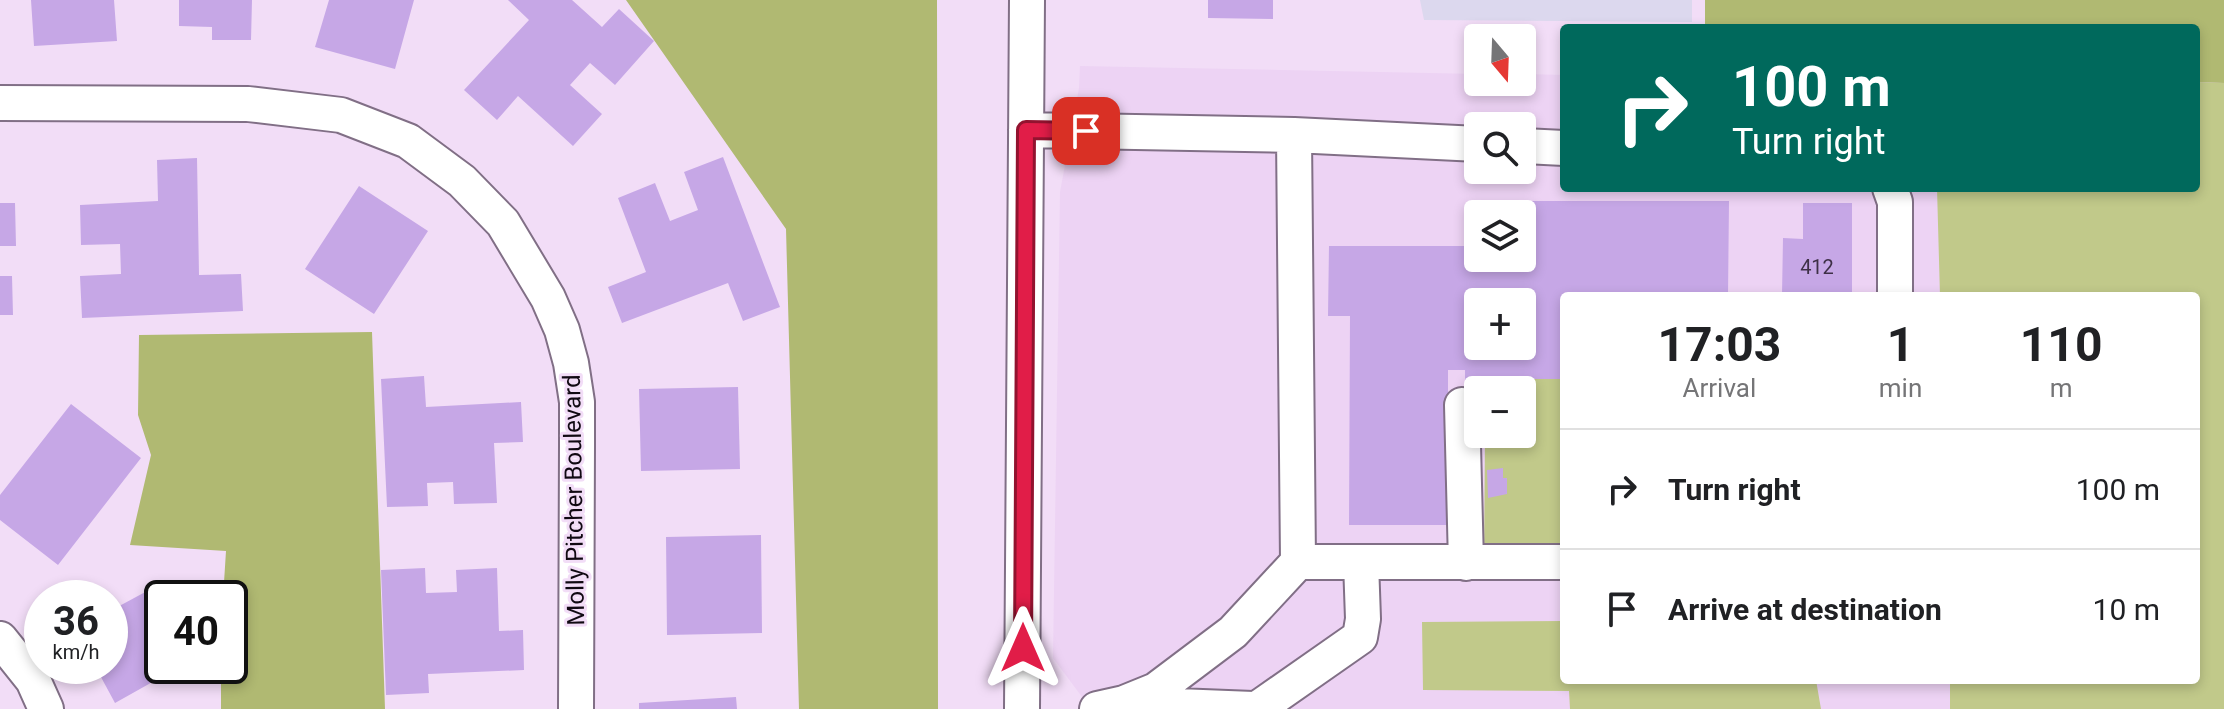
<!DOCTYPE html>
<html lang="en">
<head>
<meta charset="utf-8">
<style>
	:root { --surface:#fff; --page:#f6f6f6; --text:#202124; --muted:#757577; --line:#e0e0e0 }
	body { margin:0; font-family:Roboto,sans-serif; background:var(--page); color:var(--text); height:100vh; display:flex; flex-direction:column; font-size:30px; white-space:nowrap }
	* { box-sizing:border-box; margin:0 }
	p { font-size:26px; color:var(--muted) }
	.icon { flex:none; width:44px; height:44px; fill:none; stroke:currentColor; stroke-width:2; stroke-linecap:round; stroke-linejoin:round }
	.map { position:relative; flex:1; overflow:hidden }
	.side { position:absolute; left:1560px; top:292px; width:640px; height:392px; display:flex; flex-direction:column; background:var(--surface); border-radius:8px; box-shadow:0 4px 12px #0003 }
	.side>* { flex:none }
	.hud { position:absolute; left:1560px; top:24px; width:640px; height:168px; border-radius:8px; box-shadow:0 4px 12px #0003; background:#00695c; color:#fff; overflow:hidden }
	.needle { width:52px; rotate:161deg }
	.controls { position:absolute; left:1464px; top:24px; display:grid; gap:16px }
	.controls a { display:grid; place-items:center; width:72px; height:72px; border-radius:8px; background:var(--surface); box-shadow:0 4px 12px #0003; font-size:40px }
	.speed { position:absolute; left:24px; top:580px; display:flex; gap:16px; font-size:40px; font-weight:700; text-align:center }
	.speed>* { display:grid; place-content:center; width:104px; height:104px; border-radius:50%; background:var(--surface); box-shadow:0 4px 12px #0003; line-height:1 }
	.speed small { font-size:20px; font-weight:400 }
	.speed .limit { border:4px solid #111; border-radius:12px; background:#fff; color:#111 }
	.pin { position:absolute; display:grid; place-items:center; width:68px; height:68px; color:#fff; margin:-34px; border-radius:16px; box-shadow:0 4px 12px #0006 }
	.me { position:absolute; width:88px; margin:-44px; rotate:0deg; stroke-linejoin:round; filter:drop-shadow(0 0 6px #0008) }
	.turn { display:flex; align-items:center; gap:28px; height:168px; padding:0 40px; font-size:36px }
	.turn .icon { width:104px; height:104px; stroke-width:2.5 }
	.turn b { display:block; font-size:56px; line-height:68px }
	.eta { display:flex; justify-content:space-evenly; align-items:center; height:136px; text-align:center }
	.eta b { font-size:48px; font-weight:700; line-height:56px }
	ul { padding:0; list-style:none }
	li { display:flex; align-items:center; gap:24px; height:120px; padding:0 40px; border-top:2px solid var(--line) }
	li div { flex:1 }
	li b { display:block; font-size:30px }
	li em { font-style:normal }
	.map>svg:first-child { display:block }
	.commercial { fill:#dcd8ee }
	.built { fill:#edd3f4; fill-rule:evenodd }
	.green { fill:#c1c98a }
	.forest { fill:#b0b972 }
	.building { fill:#c6a7e6; fill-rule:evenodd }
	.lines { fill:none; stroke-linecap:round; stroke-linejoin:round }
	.minor-casing { stroke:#816f86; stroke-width:38 }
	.minor { stroke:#fff; stroke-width:34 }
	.route-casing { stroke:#92132f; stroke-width:20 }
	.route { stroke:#e11d48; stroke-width:14 }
	.labels { text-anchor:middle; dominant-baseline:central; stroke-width:6; stroke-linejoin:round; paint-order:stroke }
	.number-label { font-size:20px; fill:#3e3047 }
	.street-label { font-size:24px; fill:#100912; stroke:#f2ddf7 }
</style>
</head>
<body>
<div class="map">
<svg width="2224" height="709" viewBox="0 0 2224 709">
	<rect width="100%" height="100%" fill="#f2ddf7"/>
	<path class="commercial" d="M1420 0H1692V22L1424 20Z"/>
	<path class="built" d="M1080 66 1478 74V82H1522V74L1564 75V188H2196V82L2224 83V709H1091L1053 658 1060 192 1079 88ZM1478 126H1522V170H1478ZM1478 214H1522V258H1478ZM1564 296H2196V680H1564ZM1478 302H1522V346H1478ZM1478 390H1522V434H1478Z"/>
	<path class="green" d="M2196 82 2224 83V709H1950V680H2196V296H1940L1937 188H2196Z
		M1505 379H1564V561L1484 563 1485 434H1522V390H1505Z
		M1564 621V680H1816L1821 709H1570L1569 691 1423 690 1422 622Z"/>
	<path class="forest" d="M626 0H937L938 709H799L786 229Z
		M1705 0H2224V83L2196 82V28H1705Z
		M372 332 385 709H221V666H230V598H223L226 551 130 545 151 455 138 415 139 335Z"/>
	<path class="building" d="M31 0H114L117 41 34 46Z
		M179 0H252L251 40H212V27L179 26Z
		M329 0H414L395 69 315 47Z
		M508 0H572L602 27 619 9 654 41 615 85 590 63 570 85 602 114 573 146 518 96 497 120 464 90 529 20Z
		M1208 0H1273V19L1208 18Z
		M723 157 780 307 743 321 728 283 622 323 608 287 646 272 618 198 655 183 670 221 698 210 684 172Z
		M197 158 199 275 241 274 243 311 82 318 80 276 121 274 120 244 81 245 80 205 158 201 157 160Z
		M359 186 428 231 374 314 305 269Z
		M1505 201H1729L1728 296H1564V379H1505V390H1478V397H1465V370H1448V525H1349L1350 316H1328L1329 246H1478V258H1522V214H1505ZM1478 302H1522V346H1478Z
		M0 203H15L16 246H0Z
		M1803 203H1852V296H1782L1783 238 1803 239Z
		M0 276H12L13 315H0Z
		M424 376 426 407 521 402 523 442 494 443 497 503 454 504 453 482 427 483 428 506 387 507 381 379Z
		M738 387 740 469 641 471 639 389Z
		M71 404 141 458 58 565 0 520V495Z
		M1503 468V478H1507V494L1488 498 1487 470Z
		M761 535 762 633 667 635 666 537Z
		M425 568 426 593 457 592 456 570 497 568 499 631 523 630 524 670 428 674 429 693 386 695 381 570Z
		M162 583 171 598H162V666H181L115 703 95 666H110V611Z
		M736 697 737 709H639V703Z"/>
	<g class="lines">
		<g class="minor-casing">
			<path id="minor" d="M0 103 248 104 341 115 408 141 462 181 503 223 548 298 562 330 571 363 577 402V445L576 709
				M1026 130 1294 135 1478 144
				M1522 146 1564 148
				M1890 188 1895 202V296
				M1462 405 1466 563
				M1298 562H1564
				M0 639 33 680 46 709
				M1156 690 1177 706 1253 709
				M1022 709 1027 0
				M1097 709 1124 703 1156 690 1233 632 1298 562 1294 135
				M1257 709 1360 637 1363 619 1361 562"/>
		</g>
		<use href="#minor" class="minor"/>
	</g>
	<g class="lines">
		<g class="route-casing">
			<path id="route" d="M1023 648 1026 130 1086 131"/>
		</g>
		<use href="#route" class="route"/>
	</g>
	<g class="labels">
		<g class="number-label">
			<text x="1817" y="267">412</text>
		</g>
		<g class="street-label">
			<text transform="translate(574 500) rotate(-91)">Molly Pitcher Boulevard</text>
		</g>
	</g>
</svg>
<div class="controls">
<a><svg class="needle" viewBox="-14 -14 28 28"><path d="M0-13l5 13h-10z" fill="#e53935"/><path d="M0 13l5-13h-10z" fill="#757577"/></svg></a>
<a><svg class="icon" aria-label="search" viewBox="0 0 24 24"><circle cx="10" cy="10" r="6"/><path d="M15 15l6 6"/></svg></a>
<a><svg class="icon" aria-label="layers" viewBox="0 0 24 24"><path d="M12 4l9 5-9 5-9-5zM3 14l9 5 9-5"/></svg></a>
<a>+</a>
<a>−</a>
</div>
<div class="speed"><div>36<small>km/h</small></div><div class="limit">40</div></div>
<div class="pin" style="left:1086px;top:131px;background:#d93025"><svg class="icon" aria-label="arrive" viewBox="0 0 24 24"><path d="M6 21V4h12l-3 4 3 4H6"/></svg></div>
<svg class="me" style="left:1023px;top:648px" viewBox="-20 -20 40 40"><path d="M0-17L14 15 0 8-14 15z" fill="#e11d48" stroke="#fff" stroke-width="4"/></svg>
<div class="hud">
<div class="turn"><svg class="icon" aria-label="right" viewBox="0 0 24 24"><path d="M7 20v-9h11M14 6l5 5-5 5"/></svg><div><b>100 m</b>Turn right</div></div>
</div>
<section class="side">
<div class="eta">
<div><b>17:03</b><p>Arrival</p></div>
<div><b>1</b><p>min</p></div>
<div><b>110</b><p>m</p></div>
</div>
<ul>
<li><svg class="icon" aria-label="right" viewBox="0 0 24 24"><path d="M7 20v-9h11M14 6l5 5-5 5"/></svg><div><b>Turn right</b></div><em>100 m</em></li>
<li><svg class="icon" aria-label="arrive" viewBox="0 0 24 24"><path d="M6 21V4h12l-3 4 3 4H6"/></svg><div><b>Arrive at destination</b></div><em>10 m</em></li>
</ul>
</section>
</div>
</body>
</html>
